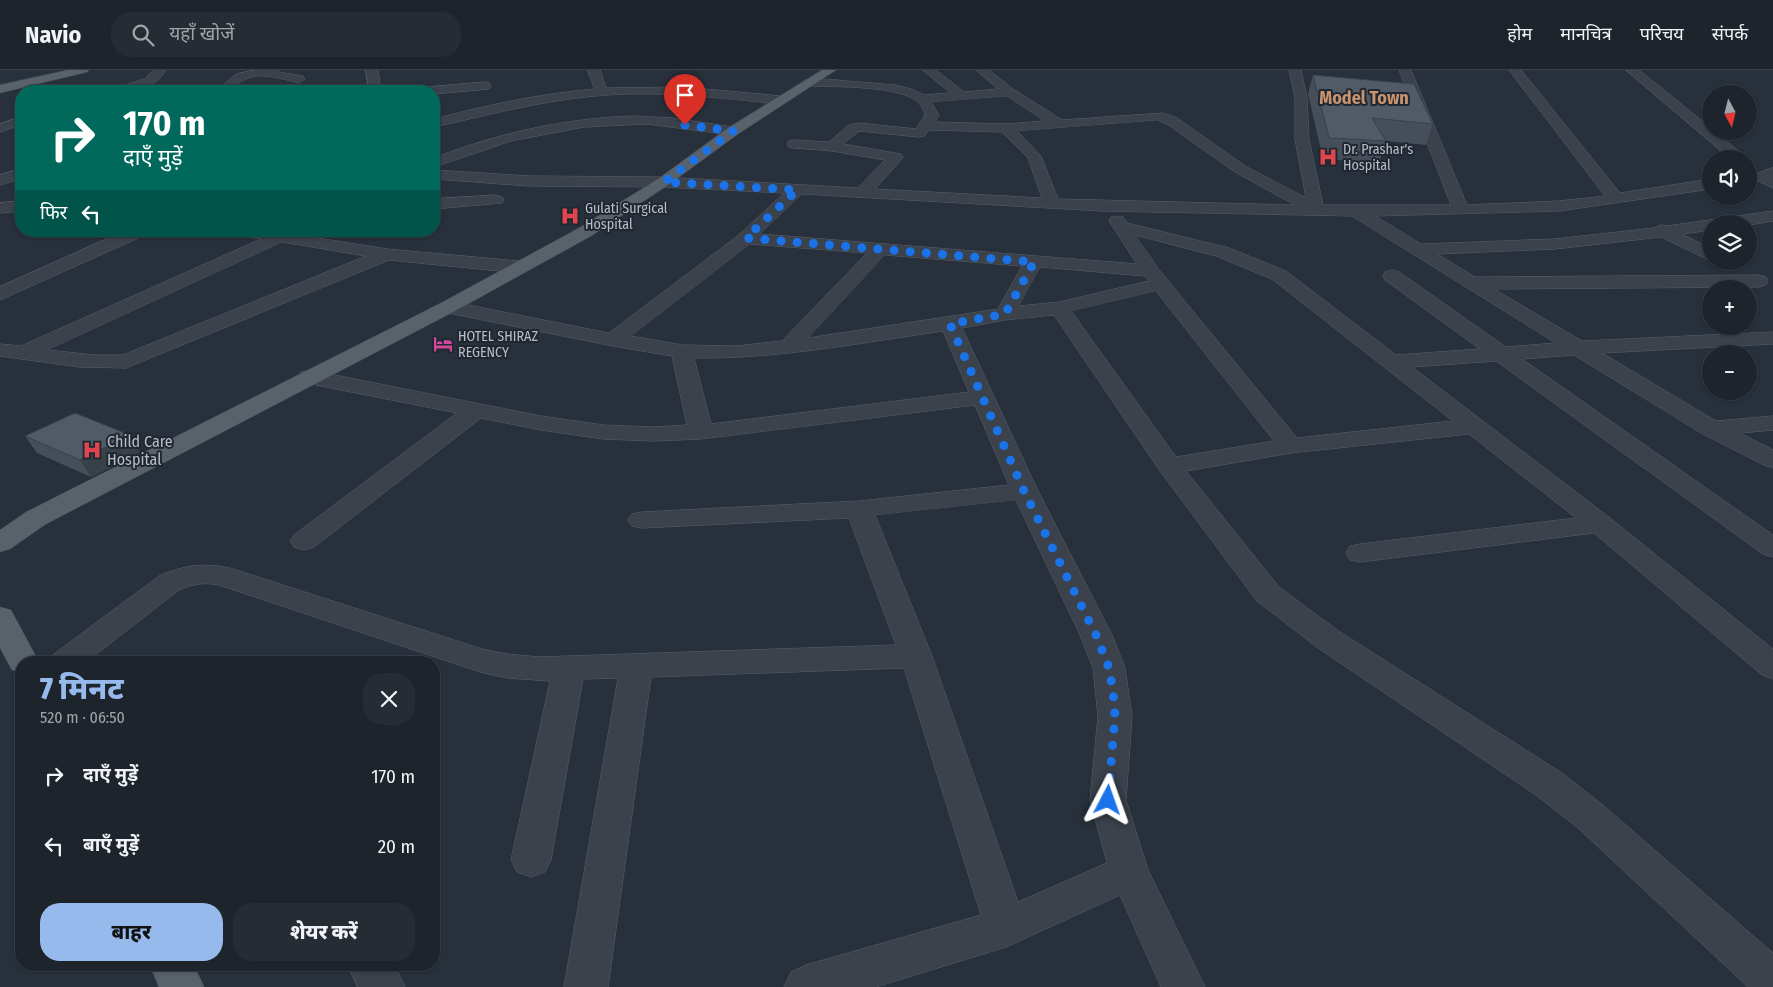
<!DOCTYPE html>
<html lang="hi">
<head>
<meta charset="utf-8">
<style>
	:root { --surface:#1d242c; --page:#252c34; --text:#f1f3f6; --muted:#a0a4a9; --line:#3b4148; --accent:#97baec }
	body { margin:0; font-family:"Fira Sans Condensed","Noto Sans Devanagari",sans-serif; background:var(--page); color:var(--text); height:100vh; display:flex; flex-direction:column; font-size:19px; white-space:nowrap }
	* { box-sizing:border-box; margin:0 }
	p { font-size:16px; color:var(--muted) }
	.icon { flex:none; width:28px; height:28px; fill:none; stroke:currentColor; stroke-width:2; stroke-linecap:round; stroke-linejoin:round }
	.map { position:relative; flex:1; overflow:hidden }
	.details { position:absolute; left:15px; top:586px; width:425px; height:315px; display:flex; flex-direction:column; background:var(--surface); border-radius:20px; box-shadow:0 1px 4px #0004,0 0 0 1px var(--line) }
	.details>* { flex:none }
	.banner { position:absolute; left:15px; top:15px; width:425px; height:152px; border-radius:20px; box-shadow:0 1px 4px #0004,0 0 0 1px var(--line); background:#00695c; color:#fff; overflow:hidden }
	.needle { width:32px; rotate:173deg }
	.tools { position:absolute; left:1702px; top:15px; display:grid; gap:10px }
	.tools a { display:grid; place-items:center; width:55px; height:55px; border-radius:50%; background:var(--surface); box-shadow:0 1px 4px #0004,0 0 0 1px var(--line); font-size:25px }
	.pin { position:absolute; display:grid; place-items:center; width:42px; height:42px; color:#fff; margin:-51px -21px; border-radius:50% 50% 50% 0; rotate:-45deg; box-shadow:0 0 5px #0007 }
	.pin .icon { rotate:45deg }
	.me { position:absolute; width:55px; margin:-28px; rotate:4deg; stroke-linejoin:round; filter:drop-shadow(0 0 4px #0008) }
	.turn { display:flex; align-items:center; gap:18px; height:105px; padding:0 25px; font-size:22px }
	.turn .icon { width:65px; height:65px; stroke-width:2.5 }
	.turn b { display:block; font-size:35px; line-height:42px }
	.then { display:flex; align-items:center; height:48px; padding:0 25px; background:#0003; gap:10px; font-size:19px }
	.round { display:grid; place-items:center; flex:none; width:52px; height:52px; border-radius:20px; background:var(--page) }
	.overview { display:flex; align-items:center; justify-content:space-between; height:85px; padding:0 25px }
	h1 { font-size:30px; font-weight:800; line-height:38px; color:var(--accent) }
	.action { display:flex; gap:10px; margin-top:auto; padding:10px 25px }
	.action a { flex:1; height:58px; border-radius:20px; background:var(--accent); color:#111; font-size:20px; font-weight:800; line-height:58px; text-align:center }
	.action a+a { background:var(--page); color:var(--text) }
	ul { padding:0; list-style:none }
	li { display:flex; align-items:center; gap:15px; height:70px; padding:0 25px }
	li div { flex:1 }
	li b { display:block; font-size:19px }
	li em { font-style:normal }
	header { display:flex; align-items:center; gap:30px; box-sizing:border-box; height:70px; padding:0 25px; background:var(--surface); border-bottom:1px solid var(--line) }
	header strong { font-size:24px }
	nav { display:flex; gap:28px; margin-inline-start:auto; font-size:18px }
	.search { width:350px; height:45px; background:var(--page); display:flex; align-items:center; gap:12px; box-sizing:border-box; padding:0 18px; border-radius:20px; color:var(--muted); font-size:19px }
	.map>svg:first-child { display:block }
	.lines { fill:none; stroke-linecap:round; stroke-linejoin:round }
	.minor-casing { stroke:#59606a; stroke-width:1 }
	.major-casing { stroke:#444b55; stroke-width:1 }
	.minor { fill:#3b424c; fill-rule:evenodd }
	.major { fill:#59616b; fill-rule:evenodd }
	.wall { fill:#454e59 }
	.shaded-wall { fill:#384048 }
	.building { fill:#505b67; stroke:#384048 }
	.route { stroke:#1a73e8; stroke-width:9; stroke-dasharray:0 16.2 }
	.labels { text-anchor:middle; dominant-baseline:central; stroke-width:4; stroke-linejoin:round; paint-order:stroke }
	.far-poi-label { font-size:14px; fill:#b7bdc7; stroke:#202731; text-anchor:start }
	.poi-label { font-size:16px; fill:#b7bdc7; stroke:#202731; text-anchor:start }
	.far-district-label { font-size:18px; font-weight:bold; fill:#c89470; stroke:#202731 }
</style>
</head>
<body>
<header>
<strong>Navio</strong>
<div class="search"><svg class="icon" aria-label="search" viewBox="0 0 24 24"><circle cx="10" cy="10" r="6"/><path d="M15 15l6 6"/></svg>यहाँ खोजें</div>
<nav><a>होम</a><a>मानचित्र</a><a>परिचय</a><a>संपर्क</a></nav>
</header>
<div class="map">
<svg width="1773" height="917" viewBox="0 0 1773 917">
	<rect width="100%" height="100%" fill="#27303b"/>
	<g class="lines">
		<g class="minor-casing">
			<path id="minor" d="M154 0H166C155 19 134 22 114 21L116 18 144 9Z
				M255 0H279L278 2 303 6 305 9 299 13C282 9 260 1 244 10 231 16 233 22 216 21L236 4Z
				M366 0H378L381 21H369Z
				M588 0H600L606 18 684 17 781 26 787 30 781 34C719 28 657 20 595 26 540 31 488 45 434 57V49C487 35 539 24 594 19Z
				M923 0H936L964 22 998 19 976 0H989L1013 19 1062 50 1163 43 1177 48 1245 96 1306 128 1295 69V28L1289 0H1301L1307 28 1309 69 1323 135H1451L1399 0H1411L1467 135 1559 131 1605 126 1509 0H1521L1620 123 1711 109V119L1559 141 1375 146 1421 174 1555 169 1654 158 1661 155 1667 156 1773 141V151L1749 155 1711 154V160L1682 164 1711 179V191L1661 167 1555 179 1437 184 1475 207 1759 205 1766 207 1768 211 1766 215 1759 217 1494 219 1582 271 1773 262V274L1602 283 1716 351 1773 346V360L1740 363 1773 380V398L1764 395 1703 364 1574 285 1522 289 1773 465V487L1763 484 1496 291 1412 297 1610 448 1773 579V609L1762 605 1594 463 1360 492 1350 490 1346 483 1350 476 1360 474 1576 448 1469 364 1291 383 1186 401 1279 517 1340 562 1562 703 1604 736 1773 883V917H1748L1578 758 1536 725 1318 578 1257 531 1160 401 1054 245 1005 250 962 258 1038 421 1112 565 1125 598 1132 646 1126 730 1148 800 1205 917H1161L1120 825 1006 877 876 917H784L791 902 806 895 981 845 904 598 651 607 608 917H564L618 608 583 609 551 790 545 802 531 807 517 802 511 790 550 611 507 608 480 602 219 515C204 512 193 514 179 520L86 592H49L54 584 159 506C184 495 206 492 233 499L482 579 507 584 539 587 896 575 849 448 642 458 632 456 628 450 632 444 642 442 859 431 1009 415 975 335 701 369 654 371 603 369 541 360 481 348 314 477 304 480 294 477 290 471 294 465 457 343 301 312 298 307 301 302 309 300 541 346 603 355 654 357 687 355 672 286 613 276 448 243 441 241 438 237 441 233 448 231 609 263 740 164 784 123 663 117 529 116 434 109V100L529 106 663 107 858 118 885 90 832 81 794 78 789 77 787 74 789 71 794 70 829 72 849 55 859 53 916 59 925 45C923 38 920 33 914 29 892 16 839 17 812 16L806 12 812 8 895 15 911 19 924 25 950 23ZM1007 26 1045 51 1006 54 935 52 939 45 931 32ZM1157 50 1167 54 1235 102 1295 135 1058 129 1041 86 1017 61ZM930 60 1002 62 1028 88 1042 128 875 119 901 90 903 87 901 84 843 74 859 61 919 67 924 66ZM802 124 1102 141 1352 146 1556 273 1506 277 1399 202 1392 200 1385 202 1383 206 1385 210 1480 279 1396 285 1286 201 1229 178 1127 153 1123 147H1111L1109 151 1137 194 760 164ZM1135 165 1216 186 1272 209 1453 351 1297 368 1160 201ZM750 174 867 183 782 271 736 276 682 275 631 266ZM885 185 1022 196 998 239 808 268ZM1040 197 1145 206 1149 211 1059 232 1019 236ZM1156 221 1274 371 1176 387 1071 241ZM943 261 969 322 711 354 694 288C778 289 860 273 943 261ZM1016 430 1080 565 1093 598 1098 646 1090 730 1107 793 1018 832 932 586 875 445Z
				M1626 0H1639L1711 58V61H1715L1747 89H1731Z
				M485 12 489 13 491 16 489 19 434 24V21H422L428 17Z
				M635 46 672 48 733 57 740 61 733 65 647 54 584 57 511 71 434 97V88C499 63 565 48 635 46Z
				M21 47V55L0 62V54Z
				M1773 98V118L1756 110 1753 107 1756 104Z
				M21 99V109L0 115V105Z
				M496 125 502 127 504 130 502 133 434 139V129Z
				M21 131V141L0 143V133Z
				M124 161H147L145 165 0 230V217Z
				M235 161H301L299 165 387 179 519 191 526 193 528 197 526 201 519 203 389 190 126 298 79 297 0 286V274L21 276 261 169 237 165ZM282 172 366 186 123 285H95L47 280Z
				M348 895H394L405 917H358Z"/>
		</g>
		<g class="major-casing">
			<path id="major" d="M68 0H89L87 2 0 23V15Z
				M822 0H836L738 64 668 115 591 166 455 241 46 454 10 479 0 482V460L26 442 441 233 579 158 658 109 728 58Z
				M0 537 11 540 39 592H21V603L12 600 0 578Z
				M150 895H194L204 917H159Z"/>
		</g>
		<use href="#minor" class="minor"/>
		<use href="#major" class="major"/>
	</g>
	<path class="wall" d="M1313 5 1433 54 1426 75 1386 71 1379 93 1323 89 1308 24Z
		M25 366 140 382 91 407 37 383Z"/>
	<path class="shaded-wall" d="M130 365 140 382 91 407 80 390Z"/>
	<path class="building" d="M1313 5 1414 14 1433 54 1372 48 1386 71 1329 68Z
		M75 343 130 365 80 390 25 366Z"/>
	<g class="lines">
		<path class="route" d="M685 55 733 61 664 112 797 120 746 168 1034 192 1005 244 950 254 1024 421 1096 565 1109 598 1113 621 1115 646 1108 730"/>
	</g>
	<defs>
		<g id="hospital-bare" transform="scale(1.5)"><path d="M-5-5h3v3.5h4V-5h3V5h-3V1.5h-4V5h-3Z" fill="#e0444e" stroke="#202731" stroke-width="2.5" paint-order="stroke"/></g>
		<g id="hotel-bare" transform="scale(1.5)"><path d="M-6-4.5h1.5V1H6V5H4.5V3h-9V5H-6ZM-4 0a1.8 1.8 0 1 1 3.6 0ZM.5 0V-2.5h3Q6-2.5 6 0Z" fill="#d1479c" stroke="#202731" stroke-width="2.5" paint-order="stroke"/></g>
	</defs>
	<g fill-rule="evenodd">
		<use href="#hospital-bare" x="1328" y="87"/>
		<use href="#hospital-bare" x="570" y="146"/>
		<use href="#hotel-bare" x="443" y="274"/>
		<use href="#hospital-bare" x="92" y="380"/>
	</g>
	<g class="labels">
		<g class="far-poi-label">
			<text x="1343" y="79">Dr. Prashar's<tspan x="1343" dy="16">Hospital</tspan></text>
			<text x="585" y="138">Gulati Surgical<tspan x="585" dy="16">Hospital</tspan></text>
			<text x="458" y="266">HOTEL SHIRAZ<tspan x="458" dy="16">REGENCY</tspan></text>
		</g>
		<g class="poi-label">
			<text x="107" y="371">Child Care<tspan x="107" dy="18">Hospital</tspan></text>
		</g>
		<g class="far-district-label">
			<text x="1364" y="28">Model Town</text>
		</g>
	</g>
</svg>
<div class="tools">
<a><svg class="needle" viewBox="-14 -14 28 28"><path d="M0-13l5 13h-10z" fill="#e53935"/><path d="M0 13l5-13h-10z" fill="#a0a4a9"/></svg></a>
<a><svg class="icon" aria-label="sound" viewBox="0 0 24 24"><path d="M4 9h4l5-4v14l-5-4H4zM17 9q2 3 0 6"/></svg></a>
<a><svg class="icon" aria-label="layers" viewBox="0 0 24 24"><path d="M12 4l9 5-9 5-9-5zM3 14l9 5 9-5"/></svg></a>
<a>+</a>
<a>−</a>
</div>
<div class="pin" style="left:685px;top:55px;background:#d93025"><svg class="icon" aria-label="arrive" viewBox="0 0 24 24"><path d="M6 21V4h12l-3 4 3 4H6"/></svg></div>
<svg class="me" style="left:1108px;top:730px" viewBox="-20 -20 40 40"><path d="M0-17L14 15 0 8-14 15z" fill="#1a73e8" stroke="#fff" stroke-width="4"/></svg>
<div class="banner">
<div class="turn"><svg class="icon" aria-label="right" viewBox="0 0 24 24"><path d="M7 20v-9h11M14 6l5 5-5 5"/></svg><div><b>170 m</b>दाएँ मुड़ें</div></div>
<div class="then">फिर<svg class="icon" aria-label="left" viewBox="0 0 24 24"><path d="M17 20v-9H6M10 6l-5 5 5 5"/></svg></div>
</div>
<section class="details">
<div class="overview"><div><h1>7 मिनट</h1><p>520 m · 06:50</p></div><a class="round"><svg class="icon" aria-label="close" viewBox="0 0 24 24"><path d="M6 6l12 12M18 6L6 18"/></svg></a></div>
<ul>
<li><svg class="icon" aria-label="right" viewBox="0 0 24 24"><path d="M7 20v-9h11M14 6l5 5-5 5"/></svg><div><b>दाएँ मुड़ें</b></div><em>170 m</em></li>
<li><svg class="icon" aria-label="left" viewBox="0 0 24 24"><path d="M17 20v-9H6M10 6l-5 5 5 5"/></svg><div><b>बाएँ मुड़ें</b></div><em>20 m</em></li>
</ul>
<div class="action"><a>बाहर</a><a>शेयर करें</a></div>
</section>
</div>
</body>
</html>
